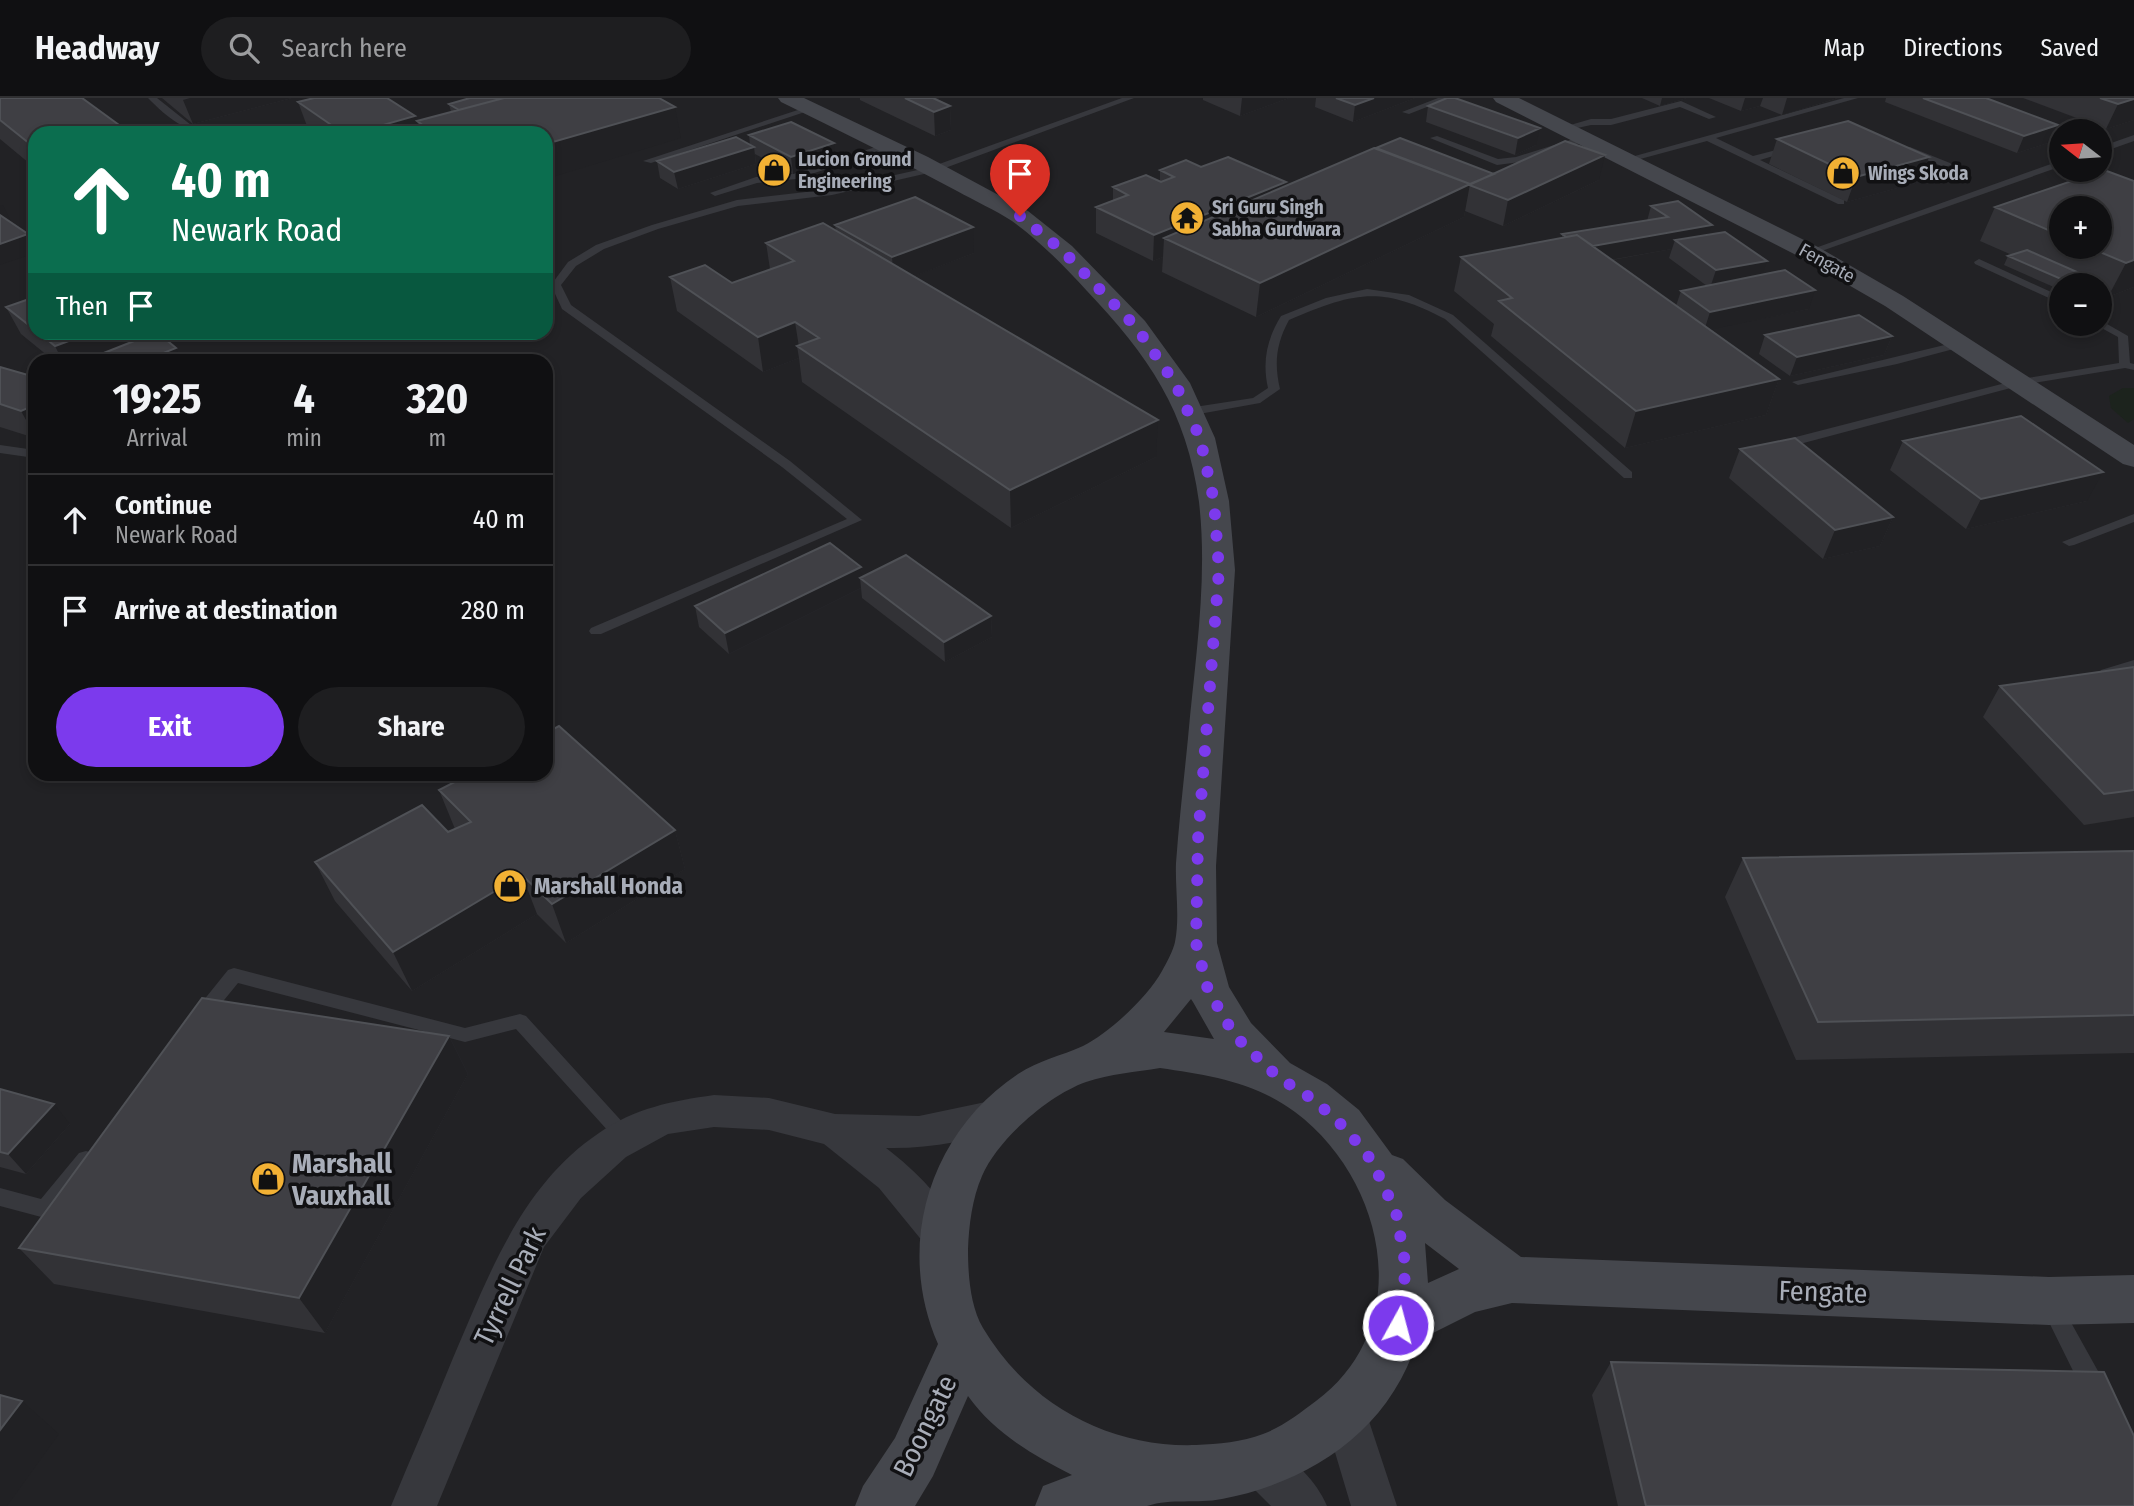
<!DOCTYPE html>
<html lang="en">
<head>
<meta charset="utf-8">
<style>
	:root { --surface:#101012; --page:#1e1e20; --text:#f1f3f6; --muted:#9c9d9f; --line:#303032; --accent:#7c3aed }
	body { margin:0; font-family:"Fira Sans Condensed",sans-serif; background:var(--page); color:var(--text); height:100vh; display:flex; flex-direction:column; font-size:26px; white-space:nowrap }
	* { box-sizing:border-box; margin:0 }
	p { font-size:23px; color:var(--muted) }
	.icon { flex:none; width:38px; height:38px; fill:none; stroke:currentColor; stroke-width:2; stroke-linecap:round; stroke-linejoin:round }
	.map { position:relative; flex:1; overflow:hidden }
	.side { position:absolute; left:28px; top:256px; width:525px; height:427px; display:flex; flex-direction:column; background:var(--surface); border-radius:21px; box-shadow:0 4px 10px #0003,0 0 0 2px var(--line) }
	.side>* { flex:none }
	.hud { position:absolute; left:28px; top:28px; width:525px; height:214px; border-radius:21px; box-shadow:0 4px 10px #0003,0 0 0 2px var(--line); background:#0b6e4f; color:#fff; overflow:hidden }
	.needle { width:46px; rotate:287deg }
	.fabs { position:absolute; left:2049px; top:21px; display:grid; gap:14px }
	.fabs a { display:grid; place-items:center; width:63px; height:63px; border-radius:50%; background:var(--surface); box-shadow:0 4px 10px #0003,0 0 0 2px var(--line); font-size:35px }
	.pin { position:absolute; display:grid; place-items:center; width:60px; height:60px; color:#fff; margin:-72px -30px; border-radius:50% 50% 50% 0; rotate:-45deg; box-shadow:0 0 7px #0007 }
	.pin .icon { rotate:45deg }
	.me { position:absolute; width:77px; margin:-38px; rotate:7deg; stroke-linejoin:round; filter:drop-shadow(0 0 5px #0008) }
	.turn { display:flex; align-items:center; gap:24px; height:147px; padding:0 28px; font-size:32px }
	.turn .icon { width:91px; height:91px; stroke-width:2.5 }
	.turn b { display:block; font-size:49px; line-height:60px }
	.then { display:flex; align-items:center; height:66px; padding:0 28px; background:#0003; gap:14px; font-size:26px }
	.eta { display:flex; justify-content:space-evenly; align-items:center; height:119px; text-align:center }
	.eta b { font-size:42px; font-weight:700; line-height:49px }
	.cta { display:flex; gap:14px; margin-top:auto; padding:14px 28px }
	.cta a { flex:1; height:80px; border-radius:42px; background:var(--accent); color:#fff; font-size:28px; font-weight:700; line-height:80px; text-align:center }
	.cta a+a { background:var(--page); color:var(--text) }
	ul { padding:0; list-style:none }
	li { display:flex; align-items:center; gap:21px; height:91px; padding:0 28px; border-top:2px solid var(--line) }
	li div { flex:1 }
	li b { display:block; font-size:26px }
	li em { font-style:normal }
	header { display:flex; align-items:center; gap:42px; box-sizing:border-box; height:98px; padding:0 35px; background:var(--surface); border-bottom:2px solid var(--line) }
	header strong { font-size:33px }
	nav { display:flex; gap:38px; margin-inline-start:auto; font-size:24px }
	.search { width:490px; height:63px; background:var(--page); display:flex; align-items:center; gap:18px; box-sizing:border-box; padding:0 24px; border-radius:38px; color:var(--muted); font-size:26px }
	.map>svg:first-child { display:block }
	.built { fill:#222225; fill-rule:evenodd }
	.green { fill:#1c231d }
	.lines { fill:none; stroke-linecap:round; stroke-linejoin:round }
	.lane { fill:#37383d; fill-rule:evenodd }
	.street { fill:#37383d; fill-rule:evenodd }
	.secondary { fill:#45474d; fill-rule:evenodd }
	.wall { fill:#323236; fill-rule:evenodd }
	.shaded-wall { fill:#212124 }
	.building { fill:#3f3f44; stroke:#4f5156; stroke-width:2 }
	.route { stroke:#7c3aed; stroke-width:12; stroke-dasharray:0 21.6 }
	.labels { text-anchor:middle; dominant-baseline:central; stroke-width:7; stroke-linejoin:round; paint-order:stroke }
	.far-poi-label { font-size:19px; font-weight:bold; fill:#a8adb8; stroke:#111113; text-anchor:start }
	.far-street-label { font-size:19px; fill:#a8adb8; stroke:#111113 }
	.poi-label { font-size:23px; font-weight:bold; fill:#a8adb8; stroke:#111113; text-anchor:start }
	.near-poi-label { font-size:28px; font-weight:bold; fill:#a8adb8; stroke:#111113; text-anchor:start }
	.near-street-label { font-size:28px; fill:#a8adb8; stroke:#111113 }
</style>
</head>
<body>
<header>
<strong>Headway</strong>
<div class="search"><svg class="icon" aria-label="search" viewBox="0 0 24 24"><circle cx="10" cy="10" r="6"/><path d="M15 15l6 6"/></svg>Search here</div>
<nav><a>Map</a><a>Directions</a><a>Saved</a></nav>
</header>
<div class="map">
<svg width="2134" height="1408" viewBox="0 0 2134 1408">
	<rect width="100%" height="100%" fill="#161618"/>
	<path class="built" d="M0 0H2134V1408H0ZM2062 33H2100V72H2062ZM35 35H546V234H35ZM2062 110H2100V149H2062ZM2062 187H2100V226H2062ZM35 262H546V676H35Z"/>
	<path class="green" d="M2123 290H2134V321L2128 325 2111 310 2109 298Z"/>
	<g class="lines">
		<path class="lane" d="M148 0H157L191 27 214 35C185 35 168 20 148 0Z
			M1122 0H1134L937 73 832 97 738 108 658 131 604 151 576 168 561 187 571 207 790 363 862 422 601 536H591L589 533 591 530 847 421 782 369 562 211 551 187 568 164 596 147 652 127 737 102 832 91 931 69Z
			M1438 0H1450L1409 16 1402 14Z
			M1844 0H1858L1716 40 1753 58 1796 47V51L1760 62 1844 102V106H1838L1707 43 1629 64 1624 61Z
			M1681 3 1716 19 1709 21 1680 9 1611 27H1591L1564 33 1560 30 1591 21H1611Z
			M807 9 814 11 651 65 643 63Z
			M1586 37 1589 38V42L1520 64 1497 67 1430 40 1437 38 1498 61 1516 59Z
			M2134 37V43L2100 55V49Z
			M888 45 891 46V50L796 81 757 85 715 98 710 95 756 79 792 76Z
			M1910 49 1950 65 1952 67 1944 69 1907 54 1905 52Z
			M2062 62V68L1813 156 1804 154Z
			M1979 161 2062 199V206L1975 166 1974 164Z
			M1367 191 1409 197 1453 217 1632 374V380H1624L1445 221C1381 187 1354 194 1289 222 1276 246 1274 265 1280 291L1260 305 1188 318 1182 314 1188 310 1253 300 1268 290C1262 263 1267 241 1281 218L1326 200Z
			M2100 222 2128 238 2130 265 2134 266V272L2125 270 2022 287 1796 347 1790 343 1792 340 2021 281 2119 265 2118 239 2096 227 2100 226Z
			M1961 243 1967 246 1965 248 1897 266 1798 287 1792 284Z
			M0 347 35 352V360L0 355Z
			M2134 416V424L2074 447 2069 448 2062 444Z
			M2134 562V572L2106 580 2099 575 2101 572Z
			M234 870 465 930 520 916 526 918 636 1039 633 1045 626 1047 619 1045 516 931 465 944 238 885 207 923 201 925 195 923 192 918 195 913 228 872Z
			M86 1053 93 1055 96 1061 93 1067 52 1117 45 1120 0 1108V1090L41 1101 79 1055Z
			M2052 1200 2059 1203 2108 1291 2105 1299 2097 1302 2089 1299 2080 1287 2042 1210 2045 1203Z"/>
		<path class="street" d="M714 997 769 1000 835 1016 919 1018 1000 1001 1013 1006 1019 1017 1013 1028C973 1043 929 1051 886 1050 915 1072 947 1104 962 1137L956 1150 942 1155 928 1150 879 1090 824 1046 769 1032 714 1029 668 1036 626 1059 581 1100 544 1149 437 1408H391C411 1359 433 1310 453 1260 488 1179 521 1087 599 1035 635 1010 672 1003 714 997Z
			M1345 1292 1361 1299 1397 1408H1351L1323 1314 1329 1299Z
			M1260 1342C1287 1354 1316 1381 1327 1408H1271L1244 1381 1237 1365 1244 1349Z"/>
		<path class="secondary" d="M778 0H804L928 59 1028 113 1072 148 1145 223 1190 285 1215 340 1229 403 1235 472 1216 768 1217 845 1229 889 1251 925 1290 965 1327 986 1359 1012 1392 1057 1403 1061 1445 1102 1521 1159 2049 1179 2134 1177V1225L2049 1227 1512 1205 1475 1214 1417 1243C1389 1333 1310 1384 1222 1401 1196 1406 1172 1400 1147 1408H1035L1043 1388 1072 1377C1033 1357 994 1335 968 1298L933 1378 915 1408H855L863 1388 895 1340 938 1246C895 1148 929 1035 1018 976 1039 962 1061 958 1083 948 1109 935 1148 899 1162 873 1167 864 1173 853 1175 844 1180 819 1175 790 1176 765 1179 723 1184 681 1188 640 1195 562 1208 482 1199 404 1187 313 1148 257 1087 193 1064 168 1040 143 1012 123 995 112 975 103 957 93 899 62 840 33 781 4ZM1191 901 1193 904 1214 941 1164 934ZM1160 970C1208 977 1255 984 1295 1014 1386 1082 1417 1228 1316 1303 1300 1315 1282 1329 1263 1336 1242 1344 1218 1346 1196 1347 1109 1350 1028 1306 983 1230 970 1208 968 1176 968 1151 969 1127 972 1101 982 1078 998 1041 1049 997 1086 984 1110 976 1136 974 1160 970ZM1425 1145 1459 1171 1428 1185Z
			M1493 0H1519L1818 149 1903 198 2134 347V369L2123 366 1885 208 1800 159 1496 4Z"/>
	</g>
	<path class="wall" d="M0 0 35 35V70L0 41Z
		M162 0H292L193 26Z
		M860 0H940L935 1 950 8 951 32 935 38 860 2Z
		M1203 0H1289L1240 18 1203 2Z
		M1316 0H1415L1353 24 1315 9Z
		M1642 0H1687L1660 8Z
		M1709 0H1838L1782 17 1760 8 1741 13Z
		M1886 0H1986L2051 44 2017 55 1885 4Z
		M2023 0H2134V22L2106 31Z
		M298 4 420 35H316L307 28Z
		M449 6 681 40 546 35H421L417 23 451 14Z
		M1428 8 1536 47 1515 57 1426 24Z
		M749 37 836 62 793 76 755 56 756 66 678 91 660 80 657 63 750 47Z
		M1777 41 1929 59 1919 84 1847 104 1769 66Z
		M1201 69 1285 88 1494 76 1599 82 1503 128 1465 113 1464 119 1256 219 1162 174 1163 159 1153 163 1096 135V109L1113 102V89L1160 83V72Z
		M2134 83V189L2108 199 2100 196V187H2081L2072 183 2056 190 2004 167 2008 158 2012 157 1980 143 1995 109ZM2062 110 2100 149H2062Z
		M1651 108 1709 137 1809 211 1710 231 1779 281 1766 317 1625 350 1491 238 1494 226 1454 193 1461 159 1562 140V136L1647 123ZM1672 151 1669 160 1707 188 1681 193 1676 208 1612 162Z
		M835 127 974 155 914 178 1156 359 1011 430 802 284 799 260 763 274 677 213 670 179 732 185 770 171 766 145 836 133Z
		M35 199V234H147L148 238 182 262H53L21 236 6 209Z
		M1765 237 1892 238 1884 257 1790 278 1759 256Z
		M0 269 35 279V340L0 329Z
		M1903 343 2087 403 1966 431 1890 372Z
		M1740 351 1893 419 1880 448 1823 461 1729 380Z
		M861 469 862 479 991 518 992 539 945 564 862 500 861 490 729 556 699 529 695 508Z
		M2134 569V719L2084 727 1983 619 2000 588Z
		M439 692 675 732 685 771 566 845 537 816 412 893 335 803 315 764 448 734 455 731Z
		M2134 753V955L1796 962 1725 799 1743 760Z
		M449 938 468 976 325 1235 54 1186 19 1150Z
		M0 991 70 1026 26 1076 0 1069Z
		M1611 1264 2134 1408H1618L1592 1297Z"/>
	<path class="shaded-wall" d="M190 0H292L193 26 183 2Z
		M1242 0H1289L1240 18Z
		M1374 0H1415L1353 24 1355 7Z
		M1662 0H1687L1660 8Z
		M1745 0H1763L1760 8 1741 13Z
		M1787 0H1838L1782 17Z
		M2134 1V22L2106 31 2118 6Z
		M950 8 951 32 935 38 934 14Z
		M675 9 681 40 546 81V46Z
		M415 18 420 35H355Z
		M2058 27 2051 44 2017 55 2024 38Z
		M1540 30 1536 47 1515 57 1518 40Z
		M834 45 836 62 793 76 791 59Z
		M754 49 756 66 678 91 674 74Z
		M1605 57 1599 82 1503 128 1508 102Z
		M1929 59 1919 84 1847 104 1856 79Z
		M1286 84 1283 109 1164 140 1163 159 1153 163 1154 137Z
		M1470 86 1464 119 1256 219 1260 185Z
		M3 107 12 125 0 129V108Z
		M1712 127 1706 145 1675 142 1672 151 1576 168 1581 150Z
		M973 129 974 155 894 186 892 159Z
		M28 136 35 149V155L0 167V146Z
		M2134 162V189L2108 199 2126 165Z
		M1767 163 1761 181 1710 190 1716 172Z
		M2077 174 2072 183 2056 190 2061 181Z
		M1815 192 1809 211 1704 233 1710 214Z
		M795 224 799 249 797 248 799 260 763 274 758 239Z
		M93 234H147L152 245 105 262H62L55 248Z
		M1892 238 1884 257 1790 278 1797 259Z
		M176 250 182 262H146Z
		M1779 281 1766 317 1625 350 1636 313Z
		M35 307V338L21 313Z
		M1158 322 1156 359 1011 430 1010 392Z
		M2103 374 2087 403 1966 431 1981 401Z
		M1893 419 1880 448 1823 461 1835 432Z
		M861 469 863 482 860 480 861 490 729 556 725 535Z
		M991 518 992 539 945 564 944 544Z
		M675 732 685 771 566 845 552 806Z
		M522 777 537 816 412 893 393 854Z
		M449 938 468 976 325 1235 299 1200Z
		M54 1006 70 1026 26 1076 8 1056Z
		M22 1303 59 1336 7 1408H0V1332Z"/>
	<path class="building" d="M0 0H82L130 35H35V50L0 22Z
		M314 0H387L415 18 355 35H343L298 4Z
		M470 0H504L459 12 449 6Z
		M504 0H659L675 9 546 46V35H434L417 23Z
		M905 0H933L950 8 934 14Z
		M1336 0H1374L1355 7Z
		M1447 0H1455L1540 30 1518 40 1428 8Z
		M1923 0H1986L2058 27 2024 38Z
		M2100 0H2134V1L2118 6Z
		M1848 23 1929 59 1856 79 1777 41Z
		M791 24 834 45 791 59 749 37Z
		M736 39 754 49 674 74 657 63Z
		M1400 40 1494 76 1470 86 1376 50Z
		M1565 43 1605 57 1508 102 1469 87Z
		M1374 50 1470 86 1260 185 1164 140Z
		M1228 59 1286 84 1154 137 1096 109 1128 97 1113 89 1146 77 1161 84 1174 79 1160 72 1186 62 1201 69Z
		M2104 72 2134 83V162L2126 165 2088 149H2100V110H2062V138L1995 109Z
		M915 99 973 129 892 159 835 127Z
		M1678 103 1712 127 1593 148 1577 137 1566 139 1562 136 1668 119 1651 108Z
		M0 117 28 136 0 146Z
		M823 125 1158 322 1010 392 797 248 819 240 795 224 758 239 670 179 705 167 732 185 794 163 766 145Z
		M1725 134 1767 163 1716 172 1675 142Z
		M1577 137 1779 281 1636 313 1499 203 1512 200 1461 159Z
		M2027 152 2077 174 2061 181 2008 158Z
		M1785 172 1815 192 1710 214 1681 193Z
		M35 199V232L6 209Z
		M1859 217 1892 238 1797 259 1765 237Z
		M38 234H93L55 248Z
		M157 234 176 250 146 262H86Z
		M0 269 35 279V307L21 313 0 306Z
		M2021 318 2103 374 1981 401 1903 343Z
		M1795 340 1893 419 1835 432 1740 351Z
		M830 445 861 469 725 535 695 508Z
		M906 457 991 518 944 544 860 480Z
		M2134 569V692L2104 696 2000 588Z
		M559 628 675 732 552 806 522 777 393 854 315 764 422 707 448 734 471 724 439 692 470 676H546V635Z
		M2134 753V917L1818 924 1743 760Z
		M202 900 449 938 299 1200 19 1150Z
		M0 991 54 1006 8 1056 0 1054Z
		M1611 1264 2104 1274 2134 1338V1408H1646Z
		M0 1297 22 1303 0 1332Z"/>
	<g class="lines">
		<path class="route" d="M1020 118 1063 153 1136 229 1175 285 1200 340 1214 403 1219 472 1198 741 1196 845 1208 892 1235 938 1278 979 1314 1002 1345 1030 1372 1063 1396 1114 1406 1170 1398 1227"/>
	</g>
	<defs>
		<g id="shop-disc" transform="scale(1.75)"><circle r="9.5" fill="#f2b134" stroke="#111113"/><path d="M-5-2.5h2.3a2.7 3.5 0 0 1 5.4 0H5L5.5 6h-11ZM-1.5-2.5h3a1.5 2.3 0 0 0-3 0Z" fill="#111"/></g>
		<g id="temple-disc" transform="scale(1.75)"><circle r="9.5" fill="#f2b134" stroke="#111113"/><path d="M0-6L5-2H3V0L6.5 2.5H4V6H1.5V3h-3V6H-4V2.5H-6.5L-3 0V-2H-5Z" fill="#111"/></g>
	</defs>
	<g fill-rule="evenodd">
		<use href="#shop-disc" x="774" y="72"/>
		<use href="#shop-disc" x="1843" y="75"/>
		<use href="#temple-disc" x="1187" y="120"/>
		<use href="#shop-disc" x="510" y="788"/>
		<use href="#shop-disc" x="268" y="1081"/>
	</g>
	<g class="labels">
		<g class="far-poi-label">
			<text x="798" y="61">Lucion Ground<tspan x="798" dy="22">Engineering</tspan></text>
			<text x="1868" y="75">Wings Skoda</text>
			<text x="1212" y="109">Sri Guru Singh<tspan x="1212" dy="22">Sabha Gurdwara</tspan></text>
		</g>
		<g class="far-street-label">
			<text transform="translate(1827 165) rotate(29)">Fengate</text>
		</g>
		<g class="poi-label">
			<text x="534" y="788">Marshall Honda</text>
		</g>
		<g class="near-poi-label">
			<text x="292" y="1065">Marshall<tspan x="292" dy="32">Vauxhall</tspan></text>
		</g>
		<g class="near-street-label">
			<text transform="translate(510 1188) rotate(-64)">Tyrrell Park</text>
			<text transform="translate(1823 1194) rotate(2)">Fengate</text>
			<text transform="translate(925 1328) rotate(-64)">Boongate</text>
		</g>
	</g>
</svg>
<div class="fabs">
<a><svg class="needle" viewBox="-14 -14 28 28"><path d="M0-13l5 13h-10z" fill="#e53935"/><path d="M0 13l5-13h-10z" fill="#9c9d9f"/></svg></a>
<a>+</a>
<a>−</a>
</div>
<div class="pin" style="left:1020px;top:118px;background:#d93025"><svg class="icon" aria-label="arrive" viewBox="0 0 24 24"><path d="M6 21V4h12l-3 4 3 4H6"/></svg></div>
<svg class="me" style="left:1398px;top:1227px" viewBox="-20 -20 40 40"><circle r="17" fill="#7c3aed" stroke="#fff" stroke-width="3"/><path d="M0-11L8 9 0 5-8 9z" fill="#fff"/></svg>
<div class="hud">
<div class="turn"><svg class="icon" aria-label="ahead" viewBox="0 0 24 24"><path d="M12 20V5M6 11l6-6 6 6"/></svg><div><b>40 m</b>Newark Road</div></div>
<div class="then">Then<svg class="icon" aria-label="arrive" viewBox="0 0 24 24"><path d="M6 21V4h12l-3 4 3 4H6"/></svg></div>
</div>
<section class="side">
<div class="eta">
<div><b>19:25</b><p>Arrival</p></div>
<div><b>4</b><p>min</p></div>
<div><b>320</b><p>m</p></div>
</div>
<ul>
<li><svg class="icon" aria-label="ahead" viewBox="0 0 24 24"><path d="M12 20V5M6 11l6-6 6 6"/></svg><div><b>Continue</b><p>Newark Road</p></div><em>40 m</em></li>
<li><svg class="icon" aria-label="arrive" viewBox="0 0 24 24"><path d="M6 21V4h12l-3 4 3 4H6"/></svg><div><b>Arrive at destination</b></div><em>280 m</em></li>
</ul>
<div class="cta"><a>Exit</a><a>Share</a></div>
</section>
</div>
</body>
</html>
